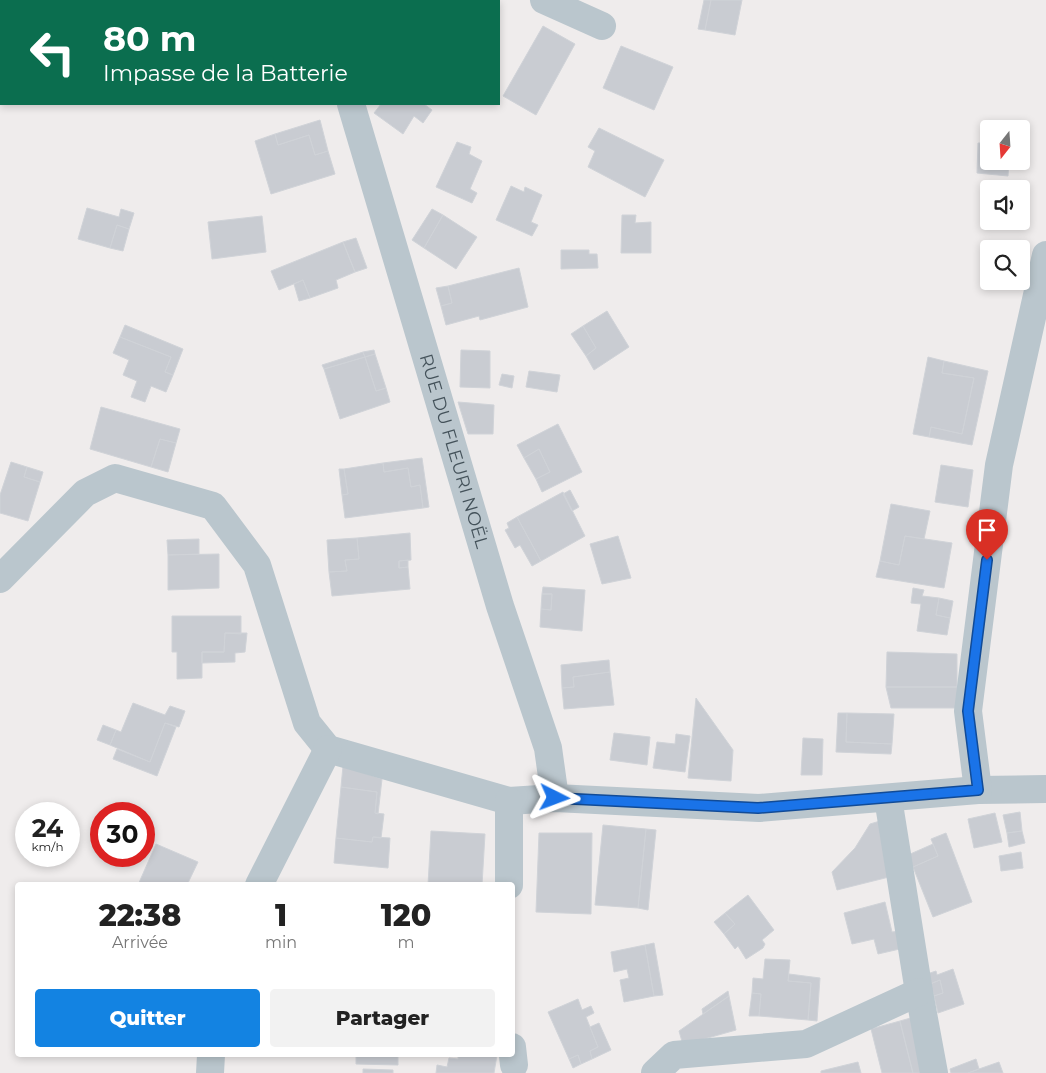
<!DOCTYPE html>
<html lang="fr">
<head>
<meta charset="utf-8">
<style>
	:root { --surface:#fff; --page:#f2f2f2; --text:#222; --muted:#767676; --accent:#1383e2 }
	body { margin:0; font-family:Montserrat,sans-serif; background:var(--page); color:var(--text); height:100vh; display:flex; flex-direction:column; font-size:19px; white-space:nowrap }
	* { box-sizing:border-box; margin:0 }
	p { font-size:16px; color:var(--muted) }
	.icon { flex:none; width:28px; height:28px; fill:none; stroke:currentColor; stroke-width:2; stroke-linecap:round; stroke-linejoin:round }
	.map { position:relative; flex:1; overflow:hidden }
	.sheet { position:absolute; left:15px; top:882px; width:500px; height:175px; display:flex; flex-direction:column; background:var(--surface); border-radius:5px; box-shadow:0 2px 8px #0003 }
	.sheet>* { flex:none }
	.hud { position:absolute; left:0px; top:0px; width:500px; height:105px; box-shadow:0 2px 8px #0003; background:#0b6e4f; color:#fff; overflow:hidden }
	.needle { width:32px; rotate:197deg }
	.tools { position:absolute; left:980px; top:120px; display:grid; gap:10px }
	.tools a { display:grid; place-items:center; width:50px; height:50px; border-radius:5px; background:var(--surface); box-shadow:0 2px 8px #0003; font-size:25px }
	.speed { position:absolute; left:15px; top:802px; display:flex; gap:10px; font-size:25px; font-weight:700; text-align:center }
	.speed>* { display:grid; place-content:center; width:65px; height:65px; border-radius:50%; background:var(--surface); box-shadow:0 2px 8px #0003; line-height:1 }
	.speed small { font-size:12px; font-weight:400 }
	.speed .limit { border:8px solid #d22; background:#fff; color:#111 }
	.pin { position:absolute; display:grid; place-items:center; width:42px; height:42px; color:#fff; margin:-51px -21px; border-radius:50% 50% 50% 0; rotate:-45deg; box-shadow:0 0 5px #0007 }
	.pin .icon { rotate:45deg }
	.me { position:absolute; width:55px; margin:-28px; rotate:93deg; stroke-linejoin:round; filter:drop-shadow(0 0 4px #0008) }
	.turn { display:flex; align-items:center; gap:18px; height:105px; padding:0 20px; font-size:22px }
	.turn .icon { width:65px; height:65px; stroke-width:2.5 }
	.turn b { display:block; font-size:35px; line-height:42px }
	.eta { display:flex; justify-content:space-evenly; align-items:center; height:85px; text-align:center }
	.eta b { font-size:30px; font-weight:800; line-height:35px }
	.cta { display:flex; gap:10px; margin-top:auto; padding:10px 20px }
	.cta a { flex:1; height:58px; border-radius:5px; background:var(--accent); color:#fff; font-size:20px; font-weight:800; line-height:58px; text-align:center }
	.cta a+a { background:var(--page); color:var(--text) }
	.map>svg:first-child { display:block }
	.building { fill:#c9ccd2; stroke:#d0d3d8 }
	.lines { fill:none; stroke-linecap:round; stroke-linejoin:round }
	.minor { stroke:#bac6cd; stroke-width:28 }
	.route-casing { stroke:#114b97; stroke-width:12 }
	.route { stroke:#1a73e8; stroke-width:9 }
	.labels { text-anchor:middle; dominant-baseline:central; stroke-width:5; stroke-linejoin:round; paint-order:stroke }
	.street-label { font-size:18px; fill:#44525a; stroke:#fff }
</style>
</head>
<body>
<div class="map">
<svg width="1046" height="1073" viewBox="0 0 1046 1073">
	<rect width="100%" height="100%" fill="#efecec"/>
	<path class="building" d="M20 0H108L107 1Z
		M704 0H711L705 30 698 29Z
		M711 0H742L735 35 705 30Z
		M543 26 575 44 536 115 503 96Z
		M621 46 673 67 654 110 603 88Z
		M381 104H424L432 110 423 123 414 116 403 134 374 113Z
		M320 120 328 151 315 155 309 135 278 145 275 134Z
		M599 128 664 160 645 197 588 167 595 151 588 147Z
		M275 134 278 145 309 135 315 155 328 151 335 174 271 194 255 141Z
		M457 142 471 147 469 154 482 161 470 189 477 193 472 203 436 187Z
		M978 143H989V161H1009L1008 176 977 173Z
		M511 186 524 192 525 187 542 195 531 222 538 225 532 236 496 220Z
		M87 208 119 217 121 209 134 213 129 229 117 225 110 248 78 239Z
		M432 209 443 215 424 248 412 240Z
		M443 215 477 237 456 269 424 248Z
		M622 215H636L635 223 651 222V253H621Z
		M262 216 266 252 212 259 208 222Z
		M117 225 129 229 123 251 110 248Z
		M356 238 367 268 355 272 343 242Z
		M343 242 355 272 336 280 338 288 310 298 303 280 279 290 271 271Z
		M561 250H589V254H597L598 268 561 269Z
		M519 268 528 307 480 320 479 316 446 325 441 306 452 303 448 286Z
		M303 280 310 298 299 301 294 284Z
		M448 286 452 303 441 306 436 288Z
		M607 311 629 347 594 370 586 356 596 348 583 326Z
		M125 325 183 349 173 375 165 372 171 357 120 337Z
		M583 326 596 348 586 356 571 334Z
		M120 337 171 357 165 372 173 375 166 392 151 386 145 402 131 397 137 381 123 375 129 360 113 353Z
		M374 350 375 354 365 357 363 352Z
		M461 350 490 351V388L460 387Z
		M363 352 365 357 324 369 322 365Z
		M375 354 386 388 376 391 365 357Z
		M365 357 376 391 386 388 390 402 340 419 324 369Z
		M928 357 944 361 942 373 974 378 962 434 931 427 929 437 913 434Z
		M944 361 988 371 972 445 929 437 931 427 962 434 974 378 942 373Z
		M529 371 560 375 557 392 526 387Z
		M502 374 514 376 512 388 499 385Z
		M458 402 494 405 493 434H468Z
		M101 407 180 429 176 443 160 439 151 467 90 449Z
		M558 424 582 472 542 492 536 479 550 472 539 449 524 458 517 445Z
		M160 439 176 443 168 472 151 467Z
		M539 449 550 472 536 479 524 458Z
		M422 458 429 507 423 508 420 485 411 487 408 468 384 472 383 463Z
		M11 462 27 467 24 477 40 482 28 521 0 513V495Z
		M383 463 384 472 408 468 411 487 420 485 423 508 345 518 342 495 348 494 344 469Z
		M941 465 973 470 968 507 935 502Z
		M27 467 43 472 40 482 24 477Z
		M339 469H344L348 494 342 495Z
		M570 490 579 507 572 511 563 494Z
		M563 492 585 536 541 561 517 517Z
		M891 504 930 511 924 539 905 536 899 565 880 561Z
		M517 517 541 561 532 566 520 545 515 548 505 530 509 528 507 523Z
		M410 533 411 560 399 561V568L408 567 410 589 332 596 329 572 347 571 345 560 359 559 357 538Z
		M618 536 631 578 602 584 590 544Z
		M905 536 952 543 944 588 876 577 880 561 899 565Z
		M357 538 359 559 345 560 347 571 329 572 327 540Z
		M199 539V554L168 555 167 540Z
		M219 554V588L168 590V555Z
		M408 560V567L399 568V561Z
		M543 587 585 590 582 631 540 627 541 609 551 610 552 594H542Z
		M913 588 924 590 922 596 939 598 936 615 950 618 947 635 917 631 921 604 911 603Z
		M542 594H552L551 610 541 609Z
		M939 598 953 601 950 618 936 615Z
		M172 616H241V634L225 633 224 652H202V678L177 679V652H172Z
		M225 633H247L245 652 235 653V662L202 663V652H224Z
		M887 652 957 654V687H886Z
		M609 660 610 672 573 677 574 687 562 688 561 665Z
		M610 672 614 705 564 709 562 688 574 687 573 677Z
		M886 687H957L958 708H891Z
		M696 698 733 750 731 781 688 778Z
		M133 703 165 715 170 706 185 711 179 727 165 723 150 762 110 745 116 730 121 732Z
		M838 713H847L846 742 892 744 891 754 836 752Z
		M847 713 894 714 892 744 846 742Z
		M165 723 176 727 157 776 113 759 117 749 150 762Z
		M103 725 116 730 110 745 97 740Z
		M614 733 650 737 647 765 610 760Z
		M676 734 690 736 685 772 653 768 657 742 675 744Z
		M803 738 823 739 822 775H801Z
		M343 766 382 779 378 814 375 813 377 792 341 787Z
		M341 787 377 792 375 813 384 814 381 838 373 837 372 842 336 838Z
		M1020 812 1022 831 1007 833 1003 815Z
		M995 813 1002 842 974 848 968 819Z
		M880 821 893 876 837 890 832 872 855 848 870 824Z
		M603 825 646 829 638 908 595 905Z
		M646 829 656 830 648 910 638 908Z
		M431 831 485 834 482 885H428Z
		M1022 831 1025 843 1009 847 1007 833Z
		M539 833H592L591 914 536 912Z
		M946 833 972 902 933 917 913 867 938 856 931 839Z
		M373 837 390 838 388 868 334 863 336 838 372 842Z
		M156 844 198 862 187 885H138Z
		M933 844 938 856 913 867 908 855Z
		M1021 852 1023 868 1001 871 999 856Z
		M748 895 774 930 762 940 765 944 763 948 746 959 738 946 735 949 724 934 735 924 725 913Z
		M885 902 892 932 900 931 904 948 878 954 874 939 852 944 844 913Z
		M725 913 735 924 724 934 714 922Z
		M654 943 663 995 654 996 645 945Z
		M645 945 654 996 624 1002 620 980 629 978 627 969 614 972 611 952Z
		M765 959 790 960 788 981 811 983 808 1020 759 1016 761 994 752 993 753 978 763 979Z
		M953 969 964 1004 938 1013 934 996 943 993 940 980 930 984 927 974 936 971 937 975Z
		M789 974 820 978 817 1021 808 1020 811 983 788 981Z
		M940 980 943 993 934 996 930 984Z
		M728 991 729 996 703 1014 702 1009Z
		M752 993 761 994 759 1016H749Z
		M729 996 736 1030 683 1045 679 1031Z
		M578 999 582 1010 591 1006 594 1013 586 1017 598 1047 590 1051 592 1059 581 1064 578 1055 569 1059 548 1012Z
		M914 1017 928 1073H913L900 1021Z
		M900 1021 913 1073H882L871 1029Z
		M599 1023 611 1050 592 1059 590 1051 598 1047 590 1027Z
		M356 1055H398V1065L356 1064Z
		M458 1055H497L494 1073H436L437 1065 447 1067 449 1058 458 1059Z
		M578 1055 581 1064 573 1068 569 1059Z
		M976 1059 979 1069 968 1073H951L950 1069Z
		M858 1062 861 1073H821V1071Z
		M999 1062 1003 1073H968L979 1069Z
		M363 1069 393 1070V1073H363Z"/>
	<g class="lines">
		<g class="minor">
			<path d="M297 0 298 1"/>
			<path d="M544 0 602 26"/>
			<path d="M371 1 372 0"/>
			<path d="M0 9 1 6"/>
			<path id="s1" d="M351 104 500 606 548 748 555 798"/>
			<path d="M0 579 85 493 115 478 213 506 257 565 307 723 328 749 509 801 555 798 759 808 978 790 1046 789"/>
			<path d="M978 790 968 711 999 465 1046 255"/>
			<path d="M888 798 919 992 934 1073"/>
			<path d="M509 801V885"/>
			<path d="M259 885 328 749"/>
			<path d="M512 1047 514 1065"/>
			<path d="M210 1073 211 1055"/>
			<path d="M655 1073 674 1055 806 1044 919 992"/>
		</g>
	</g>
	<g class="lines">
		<g class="route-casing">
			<path id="route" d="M555 798 758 808 978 790 968 711 987 560"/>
		</g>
		<use href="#route" class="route"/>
	</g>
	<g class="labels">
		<g class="street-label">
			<text stroke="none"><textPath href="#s1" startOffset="362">RUE DU FLEURI NOËL</textPath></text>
		</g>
	</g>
</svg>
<div class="tools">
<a><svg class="needle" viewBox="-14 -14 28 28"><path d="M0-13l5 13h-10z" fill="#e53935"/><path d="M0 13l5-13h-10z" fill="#767676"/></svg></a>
<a><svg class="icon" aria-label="sound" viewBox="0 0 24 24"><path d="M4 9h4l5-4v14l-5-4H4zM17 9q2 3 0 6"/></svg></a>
<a><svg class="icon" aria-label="search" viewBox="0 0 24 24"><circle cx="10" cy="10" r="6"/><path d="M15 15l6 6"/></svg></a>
</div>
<div class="speed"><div>24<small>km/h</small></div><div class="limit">30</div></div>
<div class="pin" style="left:987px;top:560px;background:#d93025"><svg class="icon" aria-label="arrive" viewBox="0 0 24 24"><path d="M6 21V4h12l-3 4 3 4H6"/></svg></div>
<svg class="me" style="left:555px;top:798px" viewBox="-20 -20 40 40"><path d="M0-17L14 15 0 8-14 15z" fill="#1a73e8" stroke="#fff" stroke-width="4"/></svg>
<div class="hud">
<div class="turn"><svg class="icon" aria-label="left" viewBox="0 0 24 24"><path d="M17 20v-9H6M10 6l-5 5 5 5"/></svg><div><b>80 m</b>Impasse de la Batterie</div></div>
</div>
<section class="sheet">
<div class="eta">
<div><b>22:38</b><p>Arrivée</p></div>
<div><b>1</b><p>min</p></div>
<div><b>120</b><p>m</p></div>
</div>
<div class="cta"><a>Quitter</a><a>Partager</a></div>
</section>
</div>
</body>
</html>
